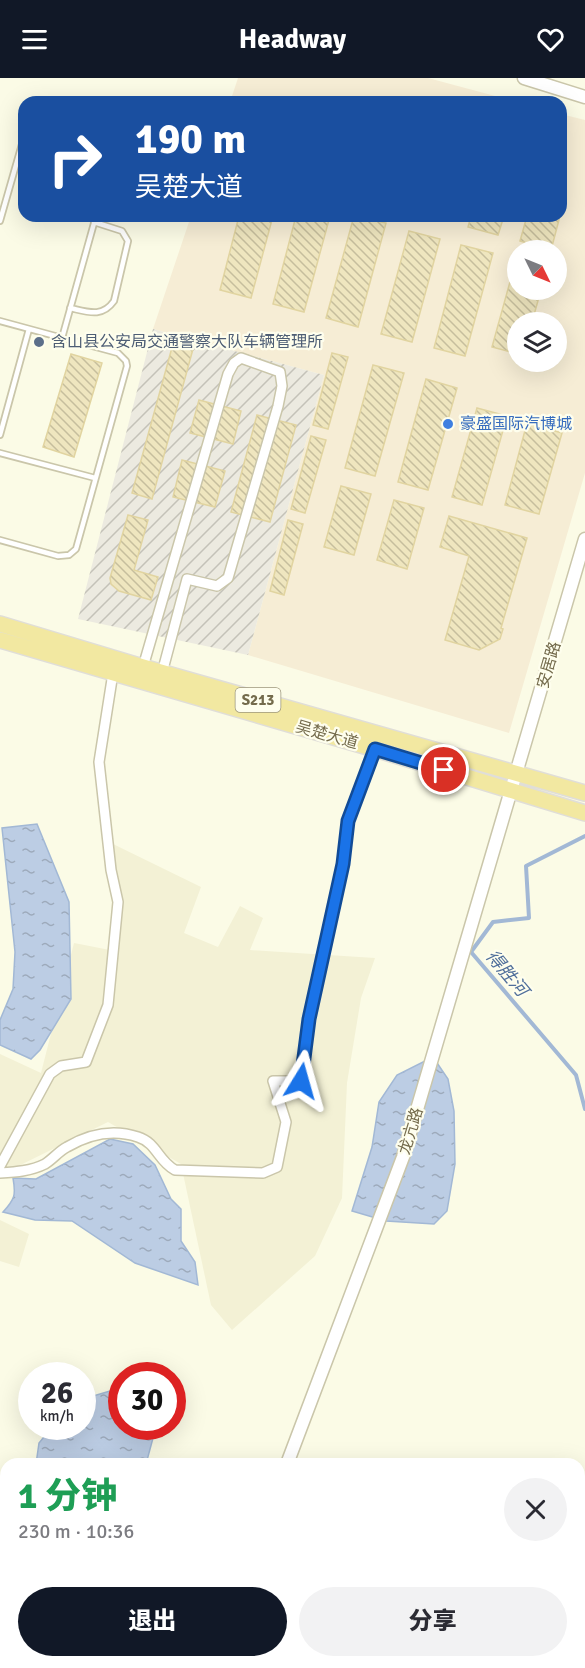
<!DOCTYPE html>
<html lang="zh">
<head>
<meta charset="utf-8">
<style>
	:root { --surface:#fff; --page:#f2f2f3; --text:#2b2b33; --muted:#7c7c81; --accent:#111827 }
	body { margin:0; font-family:Signika,"Noto Sans SC",sans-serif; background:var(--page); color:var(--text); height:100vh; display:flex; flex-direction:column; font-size:22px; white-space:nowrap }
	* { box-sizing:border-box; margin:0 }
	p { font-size:20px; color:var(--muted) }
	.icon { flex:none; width:33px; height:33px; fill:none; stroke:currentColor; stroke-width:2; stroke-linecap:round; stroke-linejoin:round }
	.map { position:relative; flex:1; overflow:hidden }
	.side { position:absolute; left:0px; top:1380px; width:585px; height:210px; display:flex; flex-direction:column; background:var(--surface); border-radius:18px 18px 0 0; box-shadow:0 6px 24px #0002 }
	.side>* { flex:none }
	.top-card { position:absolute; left:18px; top:18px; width:549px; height:126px; border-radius:18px; box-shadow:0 6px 24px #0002; background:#1a4fa0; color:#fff; overflow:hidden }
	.needle { width:39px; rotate:133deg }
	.fabs { position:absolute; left:507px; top:162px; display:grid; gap:12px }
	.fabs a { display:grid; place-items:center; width:60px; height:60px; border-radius:50%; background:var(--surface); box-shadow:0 6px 24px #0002; font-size:30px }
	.speed { position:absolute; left:18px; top:1284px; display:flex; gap:12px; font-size:30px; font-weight:700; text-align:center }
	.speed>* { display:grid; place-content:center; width:78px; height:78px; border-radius:50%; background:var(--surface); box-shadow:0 6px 24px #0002; line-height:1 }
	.speed small { font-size:15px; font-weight:400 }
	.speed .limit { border:9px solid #d22; background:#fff; color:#111 }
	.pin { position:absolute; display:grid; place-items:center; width:51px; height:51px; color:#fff; margin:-26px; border:3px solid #fff; border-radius:50%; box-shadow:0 2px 6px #0007 }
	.me { position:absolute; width:66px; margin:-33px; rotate:8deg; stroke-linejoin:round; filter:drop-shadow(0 0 4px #0008) }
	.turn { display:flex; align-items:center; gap:21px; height:126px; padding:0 18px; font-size:27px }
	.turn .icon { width:78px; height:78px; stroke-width:2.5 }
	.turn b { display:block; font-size:42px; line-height:51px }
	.round { display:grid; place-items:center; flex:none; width:63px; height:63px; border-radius:32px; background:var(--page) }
	.head { display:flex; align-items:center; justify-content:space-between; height:102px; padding:0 18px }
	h1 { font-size:36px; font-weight:800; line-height:45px; color:#1e9e55 }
	.button { display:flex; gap:12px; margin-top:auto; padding:12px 18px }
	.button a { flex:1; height:69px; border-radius:36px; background:var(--accent); color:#fff; font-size:24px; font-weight:800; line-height:69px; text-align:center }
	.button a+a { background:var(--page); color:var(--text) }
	header { display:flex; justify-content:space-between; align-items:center; height:78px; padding:0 18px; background:var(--accent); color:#fff; font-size:27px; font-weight:800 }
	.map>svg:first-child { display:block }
	.residential { fill:#f3f1d5 }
	.commercial { fill:#f6edd5; fill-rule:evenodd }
	.industrial { fill:url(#industrial-furrows) }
	.water { fill:url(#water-ripples); stroke:#a2b8d5; stroke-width:1.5 }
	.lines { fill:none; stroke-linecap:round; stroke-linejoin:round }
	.stream { stroke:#a2b8d5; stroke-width:4 }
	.building { fill:url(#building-back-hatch); stroke:#e1d4a0; stroke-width:1.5 }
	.service-casing { stroke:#cac6aa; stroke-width:8 }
	.minor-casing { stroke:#cac6aa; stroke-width:12 }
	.tertiary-casing { stroke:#cac6aa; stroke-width:15 }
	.trunk-casing { stroke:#e0ded8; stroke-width:18 }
	.service { stroke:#fff; stroke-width:4.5 }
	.minor { stroke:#fff; stroke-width:9 }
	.tertiary { stroke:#fff; stroke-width:12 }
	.trunk { stroke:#f2e8a1; stroke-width:15 }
	.route-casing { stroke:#114b97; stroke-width:15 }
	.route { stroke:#1a73e8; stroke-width:10 }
	.service-dot { fill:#5c6f8a; stroke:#fefeed; stroke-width:2 }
	.shop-dot { fill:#3f7fe0; stroke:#fefeed; stroke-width:2 }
	.labels { text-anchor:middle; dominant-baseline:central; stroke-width:4.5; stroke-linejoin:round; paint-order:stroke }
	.shield { fill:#fefeed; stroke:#9d977c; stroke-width:1.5 }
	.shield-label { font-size:15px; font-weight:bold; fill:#746b4c }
	.service-label { font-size:16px; fill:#4e5e75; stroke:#fefeed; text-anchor:start }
	.shop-label { font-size:16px; fill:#366cbe; stroke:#fefeed; text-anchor:start }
	.street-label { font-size:16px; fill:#746b4c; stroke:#fefeed }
	.water-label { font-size:18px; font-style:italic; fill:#506f9b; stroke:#fefeed }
</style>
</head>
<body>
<header><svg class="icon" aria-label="menu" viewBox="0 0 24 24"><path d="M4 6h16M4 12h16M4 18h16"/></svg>Headway<svg class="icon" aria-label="heart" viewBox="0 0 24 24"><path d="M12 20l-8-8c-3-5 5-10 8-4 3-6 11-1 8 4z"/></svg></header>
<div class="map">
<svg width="585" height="1590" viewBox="0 0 585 1590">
	<defs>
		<pattern id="industrial-furrows" width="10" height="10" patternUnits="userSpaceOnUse" patternTransform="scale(1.5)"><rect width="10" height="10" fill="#eceae0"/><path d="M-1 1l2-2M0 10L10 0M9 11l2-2" fill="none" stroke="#c4c2b8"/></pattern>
		<pattern id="water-ripples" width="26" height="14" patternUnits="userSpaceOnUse" patternTransform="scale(1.5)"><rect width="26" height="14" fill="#bccde4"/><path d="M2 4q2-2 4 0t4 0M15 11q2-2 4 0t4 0" fill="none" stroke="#9daabb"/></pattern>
		<pattern id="building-back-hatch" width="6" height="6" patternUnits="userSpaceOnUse" patternTransform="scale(1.5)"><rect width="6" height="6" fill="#efe6bf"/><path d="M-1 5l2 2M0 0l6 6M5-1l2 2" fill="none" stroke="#c6be9d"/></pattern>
	</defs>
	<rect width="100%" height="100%" fill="#fbfbe6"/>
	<path class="residential" d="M113 766 201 809 184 855 218 869 240 828 263 840 250 872 375 880 361 920 347 1005 342 1120 315 1178 232 1252 211 1227 181 1086 108 1044 0 1097V976L41 995 74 865 115 873Z
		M0 1142 29 1156 19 1189 0 1183Z"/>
	<path class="commercial" d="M238 0H428L517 24H230Z
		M561 36 585 42V395L509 655 248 577 324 297 153 251 191 138H561ZM518 172H556V212H518ZM518 244H556V284H518Z"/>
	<path class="industrial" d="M153 251 324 297 248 577 78 541Z"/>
	<path class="water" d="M37 746 69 824 71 921 40 972 31 981 0 967V942L13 911 15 874 2 750Z
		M433 979 448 1001 454 1033 455 1086 447 1133 434 1146 386 1143 352 1133 372 1069 379 1024 397 997Z
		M110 1061 133 1066 155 1087 171 1121 181 1131V1163L195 1184 198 1207 135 1185 72 1143 35 1142 3 1134C15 1121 16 1117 13 1100L36 1101Z
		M110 1313H121L122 1348 156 1349 146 1386H36L39 1365 52 1349 82 1348 83 1321Z"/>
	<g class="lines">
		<path class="stream" d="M585 758 526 788 529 840 493 844 471 874 576 997 585 1031"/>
	</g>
	<path class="building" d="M239 138H273L251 220 220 212Z
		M296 138H330L304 234 273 226Z
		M354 138 386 145 358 249 326 240Z
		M471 138H504L498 157 468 149Z
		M527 138H560L551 172 520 163Z
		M409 153 440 161 412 264 381 256Z
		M461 167 493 175 465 278 434 270Z
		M516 182H518V212H541L532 244H518V276L492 269Z
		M176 255 196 260 152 421 132 415Z
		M332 275 348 279 328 351 313 347Z
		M71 276 102 285 74 379 43 369Z
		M373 287 404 295 375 398 345 390Z
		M426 301 457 310 428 412 398 404Z
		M199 322 241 333 233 366 190 355Z
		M477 330 507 338 482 427 452 419Z
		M257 337 296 347 270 444 231 434Z
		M527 345 562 355 539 436 505 427Z
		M311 358 326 362 305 435 291 431Z
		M182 382 225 393 215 429 173 419Z
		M341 408 371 416 354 477 324 469Z
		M394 422 424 430 407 491 377 482Z
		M128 437 148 442 134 492 158 499 151 522 119 513 111 506 110 500Z
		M449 438 527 460 501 550 503 551 500 561 479 572 445 562 469 478 440 469Z
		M288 442 303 446 284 517 270 513Z"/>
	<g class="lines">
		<g class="service-casing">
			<path id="service" d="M0 143 24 59
				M70 230C88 234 102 240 114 223L128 163 122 153 94 144
				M0 243 118 275 126 283 127 288 76 471 69 477 58 478 0 462
				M62 260 96 138
				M0 357 29 251
				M0 375 95 400"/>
		</g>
		<g class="minor-casing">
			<path id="minor" d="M143 589 228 296 234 285 241 280 280 294 282 308 278 328 228 500 217 508 187 501 162 595
				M0 1088 50 996 61 988 86 984 108 927 118 824 111 792 99 684 113 595
				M0 1095C16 1094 31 1093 45 1086 53 1081 59 1073 67 1069 89 1056 114 1051 138 1059 157 1065 158 1083 175 1092L263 1095 277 1089 286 1044 273 1003H301L309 941 343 785 348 743 375 671"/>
		</g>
		<g class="tertiary-casing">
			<path id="tertiary" d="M524 0 585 19
				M287 1386 403 1079 585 461
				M215 1590 217 1584"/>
		</g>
		<g class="trunk-casing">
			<path id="trunk" d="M0 546 143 589 585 715
				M0 562 375 671 585 735"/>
		</g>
		<use href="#service" class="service"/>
		<use href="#minor" class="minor"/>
		<use href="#tertiary" class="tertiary"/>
		<use href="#trunk" class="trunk"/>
	</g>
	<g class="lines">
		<g class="route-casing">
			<path id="route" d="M301 1003 309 941 343 786 348 743 375 671 444 692"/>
		</g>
		<use href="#route" class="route"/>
	</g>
	<circle class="service-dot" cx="39" cy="264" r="6"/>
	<circle class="shop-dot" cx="448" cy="346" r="6"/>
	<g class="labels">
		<rect class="shield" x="235.5" y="610" width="45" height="24" rx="4.5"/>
		<g class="shield-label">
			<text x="258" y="622">S213</text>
		</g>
		<g class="service-label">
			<text x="51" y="264">含山县公安局交通警察大队车辆管理所</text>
		</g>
		<g class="shop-label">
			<text x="460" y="346">豪盛国际汽博城</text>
		</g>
		<g class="street-label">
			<text transform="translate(549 587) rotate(-74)">安居路</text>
			<text transform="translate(327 657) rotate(16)">吴楚大道</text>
			<text transform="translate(411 1053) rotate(-73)">龙亢路</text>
		</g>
		<g class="water-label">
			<text transform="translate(507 895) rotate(50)">得胜河</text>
		</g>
	</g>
</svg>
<div class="fabs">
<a><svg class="needle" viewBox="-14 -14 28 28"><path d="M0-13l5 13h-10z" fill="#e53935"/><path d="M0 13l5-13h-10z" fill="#7c7c81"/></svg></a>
<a><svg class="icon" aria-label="layers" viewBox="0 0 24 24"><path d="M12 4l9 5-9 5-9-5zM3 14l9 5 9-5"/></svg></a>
</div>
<div class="speed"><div>26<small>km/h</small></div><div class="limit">30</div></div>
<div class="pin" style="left:444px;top:692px;background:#d93025"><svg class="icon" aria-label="arrive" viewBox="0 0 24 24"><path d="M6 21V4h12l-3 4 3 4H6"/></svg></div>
<svg class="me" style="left:301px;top:1003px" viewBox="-20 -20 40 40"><path d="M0-17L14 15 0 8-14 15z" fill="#1a73e8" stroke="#fff" stroke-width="4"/></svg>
<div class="top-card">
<div class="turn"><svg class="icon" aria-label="right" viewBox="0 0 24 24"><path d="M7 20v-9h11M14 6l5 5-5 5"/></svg><div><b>190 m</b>吴楚大道</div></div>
</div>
<section class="side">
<div class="head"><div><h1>1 分钟</h1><p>230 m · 10:36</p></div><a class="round"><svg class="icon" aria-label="close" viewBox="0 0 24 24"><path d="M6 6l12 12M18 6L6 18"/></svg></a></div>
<div class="button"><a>退出</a><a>分享</a></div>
</section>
</div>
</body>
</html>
